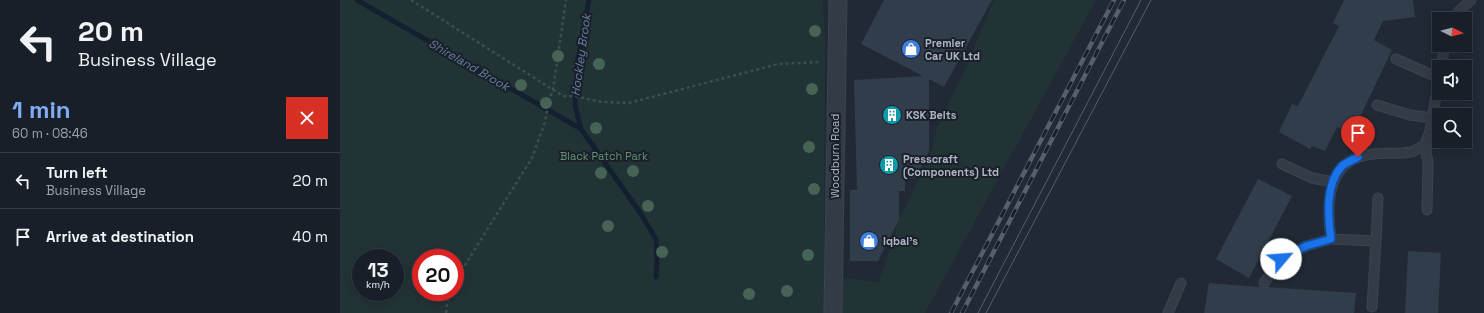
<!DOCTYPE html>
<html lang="en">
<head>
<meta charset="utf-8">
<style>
	:root { --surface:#181f28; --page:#212730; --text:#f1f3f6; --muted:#9fa2a8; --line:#363d45; --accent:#81acf3 }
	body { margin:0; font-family:"Space Grotesk",sans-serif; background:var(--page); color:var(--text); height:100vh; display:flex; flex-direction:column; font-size:15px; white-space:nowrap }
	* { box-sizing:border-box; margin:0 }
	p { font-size:13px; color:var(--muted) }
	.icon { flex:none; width:22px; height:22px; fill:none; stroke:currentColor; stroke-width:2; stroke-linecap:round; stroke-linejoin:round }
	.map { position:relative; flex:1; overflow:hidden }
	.drawer { display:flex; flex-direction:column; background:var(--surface); width:340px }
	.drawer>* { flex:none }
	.top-card { background:#181f28; color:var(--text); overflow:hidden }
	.needle { width:26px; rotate:96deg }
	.tools { position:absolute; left:1092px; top:12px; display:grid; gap:8px }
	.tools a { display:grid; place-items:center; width:40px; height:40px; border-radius:0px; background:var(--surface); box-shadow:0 2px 10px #0003,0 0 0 1px var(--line); font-size:20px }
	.speed { position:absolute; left:12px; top:249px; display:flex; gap:8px; font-size:20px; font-weight:700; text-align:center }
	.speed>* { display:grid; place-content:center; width:52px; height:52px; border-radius:50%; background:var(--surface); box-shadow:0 2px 10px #0003,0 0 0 1px var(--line); line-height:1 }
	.speed small { font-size:10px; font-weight:400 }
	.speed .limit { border:6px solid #d22; background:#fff; color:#111 }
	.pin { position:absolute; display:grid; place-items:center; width:34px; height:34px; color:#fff; margin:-41px -17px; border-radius:50% 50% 50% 0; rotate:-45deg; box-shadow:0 0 4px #0007 }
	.pin .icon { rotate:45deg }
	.me { position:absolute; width:44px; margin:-22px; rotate:63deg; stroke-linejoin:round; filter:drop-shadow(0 0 3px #0008) }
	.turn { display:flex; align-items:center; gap:14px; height:84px; padding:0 12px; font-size:18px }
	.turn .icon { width:52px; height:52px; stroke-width:2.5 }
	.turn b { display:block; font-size:28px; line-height:34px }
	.round { display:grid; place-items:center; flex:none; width:42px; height:42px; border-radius:0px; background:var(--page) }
	.summary { display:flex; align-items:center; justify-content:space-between; height:68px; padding:0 12px }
	h1 { font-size:24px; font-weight:800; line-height:30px; color:var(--accent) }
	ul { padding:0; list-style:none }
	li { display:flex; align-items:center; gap:12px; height:56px; padding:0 12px; border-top:1px solid var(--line) }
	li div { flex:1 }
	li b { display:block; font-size:15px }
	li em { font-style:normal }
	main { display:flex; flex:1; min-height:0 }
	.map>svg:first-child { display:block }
	.green { fill:#223336; fill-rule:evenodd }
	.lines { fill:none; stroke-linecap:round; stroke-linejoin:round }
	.stream { stroke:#142031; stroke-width:5 }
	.building { fill:#323d4c }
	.lane-casing { stroke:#3d444f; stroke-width:11 }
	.street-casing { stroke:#3d444f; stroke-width:19 }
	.path { stroke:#3a4d4f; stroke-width:2.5; stroke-dasharray:3 3; stroke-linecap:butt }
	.lane { stroke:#333b46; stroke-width:9 }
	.street { stroke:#333b46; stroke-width:17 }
	.tram { stroke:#555f6d; stroke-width:1 }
	.rail-casing { stroke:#555f6d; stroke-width:4.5 }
	.rail { stroke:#19202a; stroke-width:3; stroke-dasharray:9; stroke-linecap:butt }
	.tree { fill:#466356 }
	.route-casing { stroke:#114b97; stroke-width:10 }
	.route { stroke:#1a73e8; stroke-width:7 }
	.labels { text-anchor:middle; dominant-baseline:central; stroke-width:4; stroke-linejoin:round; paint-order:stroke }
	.poi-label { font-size:11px; font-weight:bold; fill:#adb5c3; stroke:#19202a; text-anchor:start }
	.park-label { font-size:11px; fill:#669271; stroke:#19202a }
	.street-label { font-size:11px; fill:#adb5c3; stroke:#19202a }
	.water-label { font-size:12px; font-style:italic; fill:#677fa1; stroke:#19202a }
</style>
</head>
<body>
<main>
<section class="drawer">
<div class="top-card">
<div class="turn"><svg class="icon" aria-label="left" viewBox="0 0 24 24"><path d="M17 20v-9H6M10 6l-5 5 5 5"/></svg><div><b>20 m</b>Business Village</div></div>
</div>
<div class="summary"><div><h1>1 min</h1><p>60 m · 08:46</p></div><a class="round" style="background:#d93025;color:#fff"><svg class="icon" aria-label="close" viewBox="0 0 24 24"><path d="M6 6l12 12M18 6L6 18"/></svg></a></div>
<ul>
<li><svg class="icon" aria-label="left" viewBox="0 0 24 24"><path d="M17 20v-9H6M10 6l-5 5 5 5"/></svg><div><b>Turn left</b><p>Business Village</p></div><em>20 m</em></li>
<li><svg class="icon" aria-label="arrive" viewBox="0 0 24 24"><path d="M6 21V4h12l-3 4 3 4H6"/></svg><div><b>Arrive at destination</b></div><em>40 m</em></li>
</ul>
</section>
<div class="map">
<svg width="1144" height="313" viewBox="0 0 1144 313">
	<rect width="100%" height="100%" fill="#202935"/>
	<path class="green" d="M0 0H483L485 40 484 313H0ZM21 258H55V292H21ZM81 258H115V292H81Z
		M654 0H756L585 313H502L503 278 539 282 559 220 591 153 597 127 622 76Z"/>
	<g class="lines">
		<path class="stream" d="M17 0 241 129
			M249 0 238 59 235 105 241 129 299 211 316 239 317 263 316 277"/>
	</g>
	<path class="building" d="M544 0H652L604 87 589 79V151L576 178 565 179V191H559V220L538 261H510V190H517L514 80 583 76 521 44Z
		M1004 0H1073L1075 17 1043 21 1034 40 1052 50 1012 134 997 127 985 151 972 146 970 149 939 132 952 104 958 106 999 26 993 23Z
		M918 179 952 196 909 278 876 259Z
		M1068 251 1101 253 1098 313H1065Z
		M869 283 919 287 924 289 928 287 1016 293 1014 313H864Z"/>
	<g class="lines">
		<g class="lane-casing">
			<path id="lane" d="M1115 19 1118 12 1131 0
				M1056 59 1099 78
				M1101 67 1105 45
				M1037 105 1070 115 1092 118
				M1085 145 1088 163 1087 210
				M942 164 972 178 993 182
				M1036 241 1038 198
				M924 283 941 259 966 246 991 239
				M1032 307 1036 241 991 239C987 211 985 168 1019 157 1035 151 1054 155 1071 152 1075 151 1080 147 1085 145L1090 131 1099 79
				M828 313 841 283"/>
		</g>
		<g class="street-casing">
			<path id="street" d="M493 313 498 0"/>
		</g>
		<path class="path" d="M71 0 223 96H234L262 102 289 103 438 64 480 62
			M115 281 192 158 205 122 209 101 213 90 226 0
			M106 313 109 292"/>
		<use href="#lane" class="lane"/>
		<use href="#street" class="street"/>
		<path class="tram" d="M638 313 801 0
			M646 313 811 0"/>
		<g class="rail-casing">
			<path id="rail" d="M611 313 774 0
				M622 313 784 0"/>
		</g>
		<use href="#rail" class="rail"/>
	</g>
	<g class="tree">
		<circle cx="475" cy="31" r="6"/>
		<circle cx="218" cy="56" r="6"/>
		<circle cx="259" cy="64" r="6"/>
		<circle cx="181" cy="85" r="6"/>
		<circle cx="472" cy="89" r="6"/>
		<circle cx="206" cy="103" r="6"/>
		<circle cx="256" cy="128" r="6"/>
		<circle cx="469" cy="147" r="6"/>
		<circle cx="293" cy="171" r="6"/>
		<circle cx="261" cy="173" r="6"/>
		<circle cx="474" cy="189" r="6"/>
		<circle cx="308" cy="206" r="6"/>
		<circle cx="268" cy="226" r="6"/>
		<circle cx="322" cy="252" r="6"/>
		<circle cx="468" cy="255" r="6"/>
		<circle cx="447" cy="291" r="6"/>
		<circle cx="409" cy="294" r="6"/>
	</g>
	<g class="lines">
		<g class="route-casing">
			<path id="route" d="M941 259 966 246 991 239C988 217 985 184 1002 166 1006 162 1014 160 1018 157"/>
		</g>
		<use href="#route" class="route"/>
	</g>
	<defs>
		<g id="shop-disc" transform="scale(1)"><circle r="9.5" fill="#3f7fe0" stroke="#19202a"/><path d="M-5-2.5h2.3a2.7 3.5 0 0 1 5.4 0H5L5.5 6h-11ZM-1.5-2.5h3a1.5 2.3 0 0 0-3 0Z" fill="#fff"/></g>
		<g id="building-disc" transform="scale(1)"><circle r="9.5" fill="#0f9aa8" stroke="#19202a"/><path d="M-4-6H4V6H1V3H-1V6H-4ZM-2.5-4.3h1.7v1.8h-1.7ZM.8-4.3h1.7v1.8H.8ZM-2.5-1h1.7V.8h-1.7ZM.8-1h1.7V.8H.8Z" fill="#fff"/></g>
	</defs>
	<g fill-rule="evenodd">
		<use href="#shop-disc" x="571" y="49"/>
		<use href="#building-disc" x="552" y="115"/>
		<use href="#building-disc" x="549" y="165"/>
		<use href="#shop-disc" x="529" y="241"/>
	</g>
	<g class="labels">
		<g class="poi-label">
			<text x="585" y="43">Premier<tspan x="585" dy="13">Car UK Ltd</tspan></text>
			<text x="566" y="115">KSK Belts</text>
			<text x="563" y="159">Presscraft<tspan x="563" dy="13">(Components) Ltd</tspan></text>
			<text x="543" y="241">Iqbal's</text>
		</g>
		<g class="park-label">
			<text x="264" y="156">Black Patch Park</text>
		</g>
		<g class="street-label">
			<text transform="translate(495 156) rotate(-90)">Woodburn Road</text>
		</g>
		<g class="water-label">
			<text transform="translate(241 55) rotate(-82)">Hockley Brook</text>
			<text transform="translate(129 65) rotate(30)">Shireland Brook</text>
		</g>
	</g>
</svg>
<div class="tools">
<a><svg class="needle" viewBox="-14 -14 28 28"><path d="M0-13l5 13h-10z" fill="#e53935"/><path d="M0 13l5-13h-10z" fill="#9fa2a8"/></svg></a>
<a><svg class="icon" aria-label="sound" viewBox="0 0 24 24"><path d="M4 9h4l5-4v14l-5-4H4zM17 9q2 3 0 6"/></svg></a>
<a><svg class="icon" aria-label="search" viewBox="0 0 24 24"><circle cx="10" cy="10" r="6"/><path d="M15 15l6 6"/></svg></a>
</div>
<div class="speed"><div>13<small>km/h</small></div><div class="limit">20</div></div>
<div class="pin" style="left:1018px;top:157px;background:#d93025"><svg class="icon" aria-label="arrive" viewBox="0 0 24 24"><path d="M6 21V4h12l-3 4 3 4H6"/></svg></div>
<svg class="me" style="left:941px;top:259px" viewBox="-20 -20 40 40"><circle r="19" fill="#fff"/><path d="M0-13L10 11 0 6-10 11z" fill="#1a73e8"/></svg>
</div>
</main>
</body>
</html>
